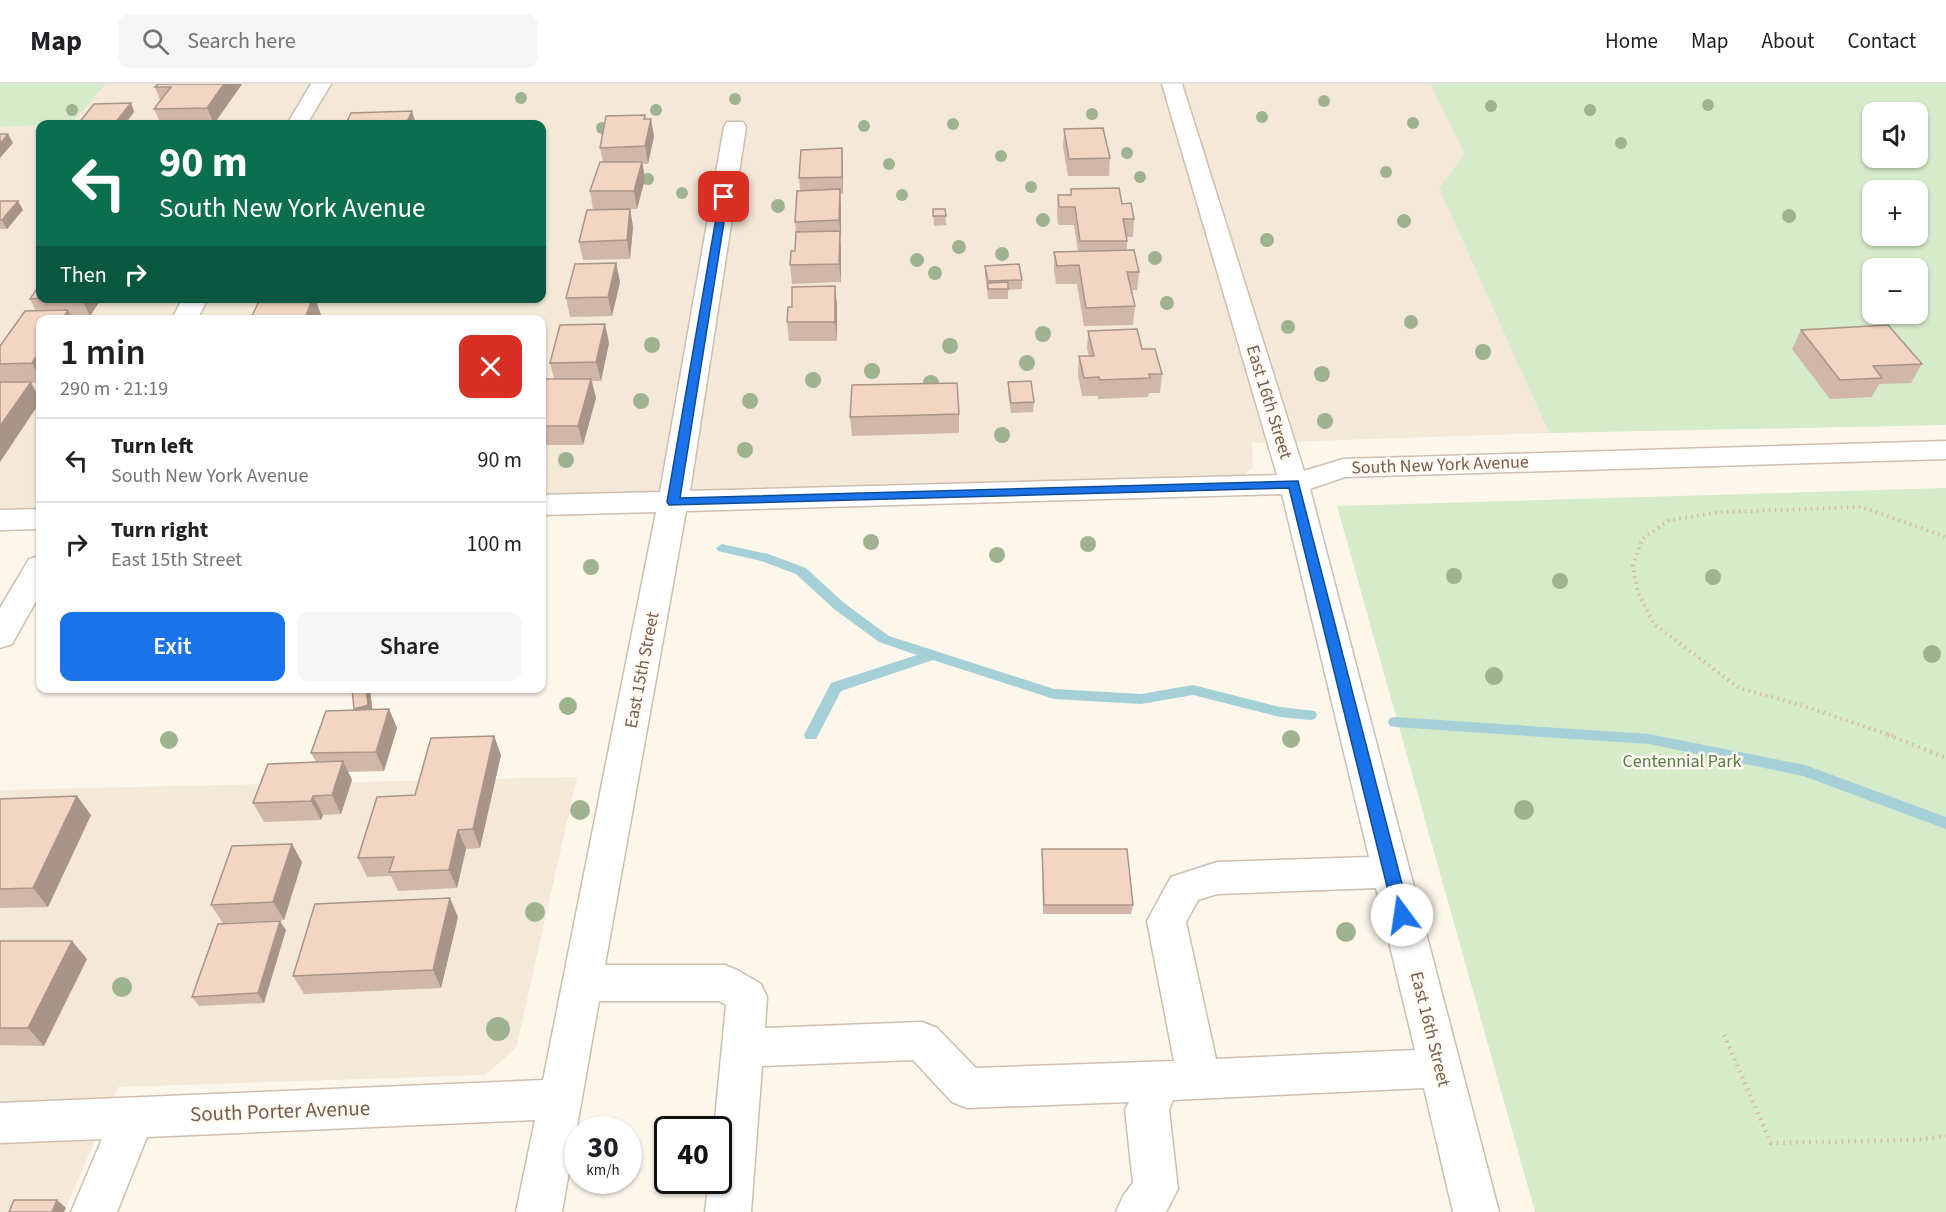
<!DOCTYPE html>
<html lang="en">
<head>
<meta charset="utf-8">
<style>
	:root { --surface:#fff; --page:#f6f6f6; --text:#202124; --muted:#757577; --line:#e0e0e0; --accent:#1a73e8 }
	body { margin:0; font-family:"Source Sans 3",sans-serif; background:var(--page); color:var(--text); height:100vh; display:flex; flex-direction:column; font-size:22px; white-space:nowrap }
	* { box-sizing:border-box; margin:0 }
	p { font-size:20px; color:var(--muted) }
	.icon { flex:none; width:33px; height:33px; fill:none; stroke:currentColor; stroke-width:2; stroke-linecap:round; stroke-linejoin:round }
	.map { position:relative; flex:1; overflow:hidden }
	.panel { position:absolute; left:36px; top:231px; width:510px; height:378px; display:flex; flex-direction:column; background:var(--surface); border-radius:12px; box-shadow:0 2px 4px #0004 }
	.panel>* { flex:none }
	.banner { position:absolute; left:36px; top:36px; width:510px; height:183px; border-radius:12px; box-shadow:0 2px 4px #0004; background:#0b6e4f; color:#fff; overflow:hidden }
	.buttons { position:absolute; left:1862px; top:18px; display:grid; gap:12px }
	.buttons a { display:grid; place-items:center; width:66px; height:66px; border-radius:12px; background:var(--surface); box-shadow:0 2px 4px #0004; font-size:30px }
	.speed { position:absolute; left:564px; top:1032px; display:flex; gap:12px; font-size:30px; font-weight:700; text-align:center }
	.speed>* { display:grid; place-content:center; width:78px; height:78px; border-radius:50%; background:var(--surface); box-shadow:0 2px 4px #0004; line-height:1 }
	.speed small { font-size:15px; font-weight:400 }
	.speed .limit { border:3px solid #111; border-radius:9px; background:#fff; color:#111 }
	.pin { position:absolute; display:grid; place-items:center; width:51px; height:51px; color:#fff; margin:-26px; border-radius:12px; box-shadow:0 3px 9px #0006 }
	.me { position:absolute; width:66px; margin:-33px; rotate:346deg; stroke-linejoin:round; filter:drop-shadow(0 0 4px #0008) }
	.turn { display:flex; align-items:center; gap:21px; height:126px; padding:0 24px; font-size:27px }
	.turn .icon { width:78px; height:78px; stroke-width:2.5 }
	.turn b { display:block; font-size:42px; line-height:51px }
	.then { display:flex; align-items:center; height:57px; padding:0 24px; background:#0003; gap:12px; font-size:22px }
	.round { display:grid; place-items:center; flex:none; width:63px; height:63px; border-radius:12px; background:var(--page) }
	.summary { display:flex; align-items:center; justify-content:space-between; height:102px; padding:0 24px }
	h1 { font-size:36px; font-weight:600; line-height:45px }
	.cta { display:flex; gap:12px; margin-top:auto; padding:12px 24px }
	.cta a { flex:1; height:69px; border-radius:12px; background:var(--accent); color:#fff; font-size:24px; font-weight:600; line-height:69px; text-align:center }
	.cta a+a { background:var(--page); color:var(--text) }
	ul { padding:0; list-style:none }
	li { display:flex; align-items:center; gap:18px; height:84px; padding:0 24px; border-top:2px solid var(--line) }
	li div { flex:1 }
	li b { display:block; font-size:22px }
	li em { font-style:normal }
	header { display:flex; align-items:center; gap:36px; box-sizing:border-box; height:84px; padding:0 30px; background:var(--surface); border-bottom:2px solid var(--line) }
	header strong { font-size:28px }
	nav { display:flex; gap:33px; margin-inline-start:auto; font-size:21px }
	.search { width:420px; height:54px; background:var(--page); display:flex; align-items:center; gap:15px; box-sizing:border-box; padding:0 21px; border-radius:12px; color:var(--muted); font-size:22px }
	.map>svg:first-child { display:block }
	.residential { fill:#f4e8d9 }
	.green { fill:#d6ebc9; fill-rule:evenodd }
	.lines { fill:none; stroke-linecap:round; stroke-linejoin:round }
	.stream { fill:#a5d0d8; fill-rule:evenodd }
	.minor-casing { stroke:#cfbeaf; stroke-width:3 }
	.path-far1 { stroke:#d7b9a5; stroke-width:4; stroke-dasharray:1.5 4.5; stroke-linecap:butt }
	.path { stroke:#d7b9a5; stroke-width:4.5; stroke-dasharray:1.5 5; stroke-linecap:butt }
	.minor { fill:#fff; fill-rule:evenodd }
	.tree { fill:#a0b390 }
	.wall { fill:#d0b7a8 }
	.shaded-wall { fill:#a99588 }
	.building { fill:#f2d5c3; stroke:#a99588; stroke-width:1.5 }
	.route { fill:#1a73e8; stroke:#114b97; stroke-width:1.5 }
	.labels { text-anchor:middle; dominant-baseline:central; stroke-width:5; stroke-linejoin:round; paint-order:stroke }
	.street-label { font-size:18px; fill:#785d4d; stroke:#fffaf2 }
	.park-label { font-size:18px; fill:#557d45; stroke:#fffaf2 }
	.near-street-label { font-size:21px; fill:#785d4d; stroke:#fffaf2 }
</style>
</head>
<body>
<header>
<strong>Map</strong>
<div class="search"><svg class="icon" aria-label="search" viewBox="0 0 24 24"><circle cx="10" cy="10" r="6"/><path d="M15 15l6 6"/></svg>Search here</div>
<nav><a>Home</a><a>Map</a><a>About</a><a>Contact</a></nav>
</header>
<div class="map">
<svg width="1946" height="1128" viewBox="0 0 1946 1128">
	<rect width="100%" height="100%" fill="#fcf6eb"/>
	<path class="residential" d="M106 0H1430L1465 69 1439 104 1549 349 1252 359 1253 383 1236 398 673 418 542 419V236H40V424H0V43L40 42V214H542V40H71Z
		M577 693 516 964 485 991 118 1003 64 1128H0V706Z"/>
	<path class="green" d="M0 0H106L71 40 0 43Z
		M1430 0H1946V341L1549 349 1439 104 1465 69ZM1872 28H1917V74H1872ZM1872 106H1917V152H1872ZM1872 184H1917V230H1872Z
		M1946 404V1128H1535L1337 422Z"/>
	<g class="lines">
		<path class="stream" d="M722 460 768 470 806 484 844 519 889 552 1054 605 1141 610 1193 601 1280 623 1315 627 1317 631 1315 635 1310 636 1280 633 1193 611 1141 620 1054 615 933 576 841 607 816 655H806L804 651 831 599 917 571 879 558 834 525 796 490 761 477 718 467 716 464Z
			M1395 633 1649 650 1805 681 1946 733V745L1803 692 1649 660 1395 643 1390 642 1388 638 1390 634Z"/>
		<g class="minor-casing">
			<path id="minor" d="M311 0H331L307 40H287Z
				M1162 0H1182L1304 387 1343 375 1946 357V375L1345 393 1310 405 1499 1128H1453L1424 1004 1173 1016 1169 1026 1178 1105 1166 1128H1116L1123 1112 1133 1099 1125 1025 1129 1018 967 1024 952 1018 913 976 762 982 751 1128H705L709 1096H718V1046H714L726 921 719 917H599L562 1128H516L535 1036 147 1053 117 1128H71L102 1055 0 1059V1019L543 996 656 428 542 431V411L660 408 724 43 727 38H743L746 43 690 407 1277 391ZM1282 410 1369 773 1217 778 1171 793 1147 837 1174 977 976 984 937 944 922 938 765 944 767 913 761 900 739 887 725 881H605L686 427ZM1376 804 1415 966 1216 975 1186 838 1198 816 1217 810Z
				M183 214H208L197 236H171Z
				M40 425V445L0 446V426Z
				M40 472V510L12 560 0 564V524L29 475Z"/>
		</g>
		<path class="path-far1" d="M1893 652 1804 622 1739 604 1654 540 1638 509 1633 482 1642 455 1669 436 1723 428 1861 423 1946 453"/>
		<path class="path" d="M1888 651 1946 674
			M1724 951 1771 1059 1916 1056 1946 1052"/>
		<use href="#minor" class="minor"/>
	</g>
	<g class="tree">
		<circle cx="521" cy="14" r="6"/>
		<circle cx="735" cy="15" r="6"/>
		<circle cx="1324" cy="17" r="6"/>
		<circle cx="1708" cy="21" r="6"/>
		<circle cx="1491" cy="22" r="6"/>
		<circle cx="72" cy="26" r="6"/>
		<circle cx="656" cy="26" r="6"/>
		<circle cx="1590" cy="26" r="6"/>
		<circle cx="1092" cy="30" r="6"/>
		<circle cx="1262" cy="33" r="6"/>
		<circle cx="1413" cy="39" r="6"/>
		<circle cx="953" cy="40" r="6"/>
		<circle cx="864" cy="42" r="6"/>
		<circle cx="602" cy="44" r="6"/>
		<circle cx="1621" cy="59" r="6"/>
		<circle cx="1127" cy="69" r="6"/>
		<circle cx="1001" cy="72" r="6"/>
		<circle cx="889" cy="80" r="6"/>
		<circle cx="1386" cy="88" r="6"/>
		<circle cx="1140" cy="93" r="6"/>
		<circle cx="648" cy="95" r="6"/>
		<circle cx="1031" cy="103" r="6"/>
		<circle cx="682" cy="109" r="6"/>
		<circle cx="902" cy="111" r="6"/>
		<circle cx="778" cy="122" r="7"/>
		<circle cx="1789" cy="132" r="7"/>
		<circle cx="1043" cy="136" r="7"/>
		<circle cx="1404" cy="137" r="7"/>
		<circle cx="1267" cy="156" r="7"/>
		<circle cx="959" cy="163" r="7"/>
		<circle cx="1002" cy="170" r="7"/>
		<circle cx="1155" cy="174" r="7"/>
		<circle cx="917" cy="176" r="7"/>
		<circle cx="935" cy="189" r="7"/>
		<circle cx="1167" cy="219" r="7"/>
		<circle cx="1411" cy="238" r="7"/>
		<circle cx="1288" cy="243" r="7"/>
		<circle cx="1043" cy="250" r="8"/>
		<circle cx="652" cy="261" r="8"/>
		<circle cx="950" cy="262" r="8"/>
		<circle cx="1483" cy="268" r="8"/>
		<circle cx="1027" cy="279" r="8"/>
		<circle cx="872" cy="287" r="8"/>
		<circle cx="1322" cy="290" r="8"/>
		<circle cx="813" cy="296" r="8"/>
		<circle cx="931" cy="299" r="8"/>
		<circle cx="641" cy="317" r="8"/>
		<circle cx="750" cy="317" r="8"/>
		<circle cx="1325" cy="337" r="8"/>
		<circle cx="1002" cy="351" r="8"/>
		<circle cx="745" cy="366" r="8"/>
		<circle cx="566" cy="376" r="8"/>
		<circle cx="871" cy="458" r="8"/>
		<circle cx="1088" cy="460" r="8"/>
		<circle cx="997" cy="471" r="8"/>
		<circle cx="591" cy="483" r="8"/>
		<circle cx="1454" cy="492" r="8"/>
		<circle cx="1713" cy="493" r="8"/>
		<circle cx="1560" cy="497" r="8"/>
		<circle cx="1932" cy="570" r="9"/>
		<circle cx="1494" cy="592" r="9"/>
		<circle cx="568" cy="622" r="9"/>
		<circle cx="1291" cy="655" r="9"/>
		<circle cx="169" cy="656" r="9"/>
		<circle cx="580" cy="726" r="10"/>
		<circle cx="1524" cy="726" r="10"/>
		<circle cx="535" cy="828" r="10"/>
		<circle cx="1346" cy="848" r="10"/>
		<circle cx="122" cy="903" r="10"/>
		<circle cx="498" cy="945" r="12"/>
	</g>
	<path class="wall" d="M242 0 214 40H161L154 25 160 16 155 3Z
		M131 19 134 28 125 40H78Z
		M646 35 654 52 648 80H643L645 95 637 125H593L590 107 603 78 600 64Z
		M1064 45 1110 74 1109 92H1068L1063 63Z
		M843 82V110H840L841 123 840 155 841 198 792 200 790 181 795 167 796 148 795 138 800 107 799 94Z
		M1071 105 1122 120 1134 135 1133 153H1126L1127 157V166L1139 188 1137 206H1132L1135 222 1133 241 1084 242 1077 200H1056L1054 186V168L1078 167 1074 141H1058L1057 129 1058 111H1070Z
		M0 117H18L23 126 7 145H0Z
		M630 125 633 143 630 175 583 176 579 158Z
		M933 125H945L946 141 934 142Z
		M616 179 620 198 612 232 570 233 566 214Z
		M985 182 1022 196V205L1008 206V215H988L987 205 985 191Z
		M102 214 90 232H71L73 236H40V298L31 299 40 316V318L0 378V262L36 227 30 215Z
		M244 214H324L323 217H316L321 231 258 218H245Z
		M837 220V257H789L787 238Z
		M605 240 609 259 601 297H592L596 314 583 361H542V302L554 295 550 279Z
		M1801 246 1922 280 1911 299 1879 300 1872 313 1830 315 1792 265Z
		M1088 247 1142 265 1162 290 1160 309H1149L1148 313 1098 315V312H1082L1078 291 1079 272H1089L1087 265Z
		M1008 298 1034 318 1033 328 1011 329 1008 308Z
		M959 330V349L852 352 850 333Z
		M370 606 372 626 389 625 397 644 384 687 348 688 352 696 341 730 323 731 321 736 264 738 253 719 316 678 311 669 355 626 354 625Z
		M494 652 501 671 480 764 466 765 457 804 398 807 391 792 367 793 358 774 415 711Z
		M0 715 91 731 48 823 0 824Z
		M1042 765 1133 821 1131 830H1043Z
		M302 778 284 836 223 839 211 821Z
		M458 833 441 904 304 910 293 892Z
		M286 846 264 919 199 922 192 913Z
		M0 857 87 875 44 962 0 961Z"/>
	<path class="shaded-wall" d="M224 0H242L214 40 207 24Z
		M131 19 134 28 125 40H116L115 39Z
		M412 27 416 40H406Z
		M645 31 648 48 651 35 654 52 648 80 645 62Z
		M8 50 13 59 0 74V60Z
		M842 64 843 82V110L842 93Z
		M642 78 645 95 637 125 634 107Z
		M840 105 841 123V155L839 136Z
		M18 117 23 126 7 145 2 136Z
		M630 125 633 143 630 175 627 156Z
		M840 147 841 165V198L839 180Z
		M616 179 620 198 612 232 608 213Z
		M835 202 837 220V257L835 238Z
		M81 214H102L90 232Z
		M313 214H315L321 231 319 236H304Z
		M68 226 73 236H62Z
		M605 240 609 259 601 297 596 278Z
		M40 267V294L32 279Z
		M591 295 596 314 583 361 578 342Z
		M31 298 40 316V318L0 378V342Z
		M366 604H369L370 606 373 631 358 635 354 625Z
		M389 625 397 644 384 687 376 668Z
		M494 652 501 671 480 764 473 745Z
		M343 677 352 696 341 730 332 711Z
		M77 712 91 731 48 823 33 804Z
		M313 712 323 731 321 736 311 717Z
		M458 746 466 765 457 804 449 786Z
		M292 760 302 778 284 836 273 818Z
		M450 814 458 833 441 904 433 886Z
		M280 837 286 846 264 919 258 909Z
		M72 857 87 875 44 962 28 944Z
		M57 1116 66 1124 64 1128H52Z"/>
	<path class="building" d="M158 0H224L207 24 154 25 171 3H155Z
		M131 19 115 39 78 40 94 20Z
		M412 27 406 40H346L351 29Z
		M645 31 644 35H651L645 62 600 64 606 32Z
		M1103 44 1110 74 1069 75 1064 45Z
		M0 50H8L0 60Z
		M842 64V93L799 94 801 66Z
		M600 78H642L634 107H590Z
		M1119 104 1122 120 1131 119 1134 135H1123L1127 157H1080L1075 123H1059L1058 111H1071V105Z
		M840 105 839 136 795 138 797 107Z
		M0 117H18L2 136H0Z
		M630 125 627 156 579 158 587 126Z
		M933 125H945L946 132H933Z
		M840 147 839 180 790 181 791 167H795L796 148Z
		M1134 166 1139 188H1127L1135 222 1086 224 1079 181 1057 182 1054 168Z
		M616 179 608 213 566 214 575 180Z
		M1019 180 1022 196 988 197 985 182Z
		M1008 198V205H988V199Z
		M40 200V214L30 215Z
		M835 202V238H787L788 223H792V203Z
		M313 214 304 236H250L260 215Z
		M68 226 62 236H40V267L32 279 0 280V262L25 227Z
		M605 240 596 278 550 279 560 241Z
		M1888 241 1922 280 1873 282 1882 294 1840 296 1801 246Z
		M1137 245 1142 265H1155L1162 290H1149L1150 294 1100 296 1099 293 1084 294 1079 272H1094L1088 247Z
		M543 295H591L578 342H542V302Z
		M1031 297 1034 318 1011 319 1008 298Z
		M0 298H31L0 342Z
		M957 299 959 330 850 333 852 301Z
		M352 604H366L368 621 354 625Z
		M389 625 376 668 311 669 326 627Z
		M494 652 473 745 458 746 449 786 389 788 394 773 358 774 377 713 415 711 431 654Z
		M343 677 332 711 313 712 311 717 253 719 268 680Z
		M77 712 33 804 0 805V715Z
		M292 760 273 818 211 821 232 762Z
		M1042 765H1127L1133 821H1044Z
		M450 814 433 886 293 892 315 820Z
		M280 837 258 909 192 913 218 840Z
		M0 857H72L28 944H0Z
		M14 1116H57L52 1128H9Z"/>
	<path class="route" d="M720 111 728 113 680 414 1298 397 1410 831 1407 836H1396L1394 831 1289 404 669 421 667 418Z"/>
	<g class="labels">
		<g class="street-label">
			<text transform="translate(1269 318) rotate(73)">East 16th Street</text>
			<text transform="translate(1440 381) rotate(-2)">South New York Avenue</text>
			<text transform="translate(642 586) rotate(-79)">East 15th Street</text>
			<text transform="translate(1430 945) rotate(76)">East 16th Street</text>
		</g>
		<g class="park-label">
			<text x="1682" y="677">Centennial Park</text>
		</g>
		<g class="near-street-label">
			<text transform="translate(280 1027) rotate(-2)">South Porter Avenue</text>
		</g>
	</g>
</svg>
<div class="buttons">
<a><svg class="icon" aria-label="sound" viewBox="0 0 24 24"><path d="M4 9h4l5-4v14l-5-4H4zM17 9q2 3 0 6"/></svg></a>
<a>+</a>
<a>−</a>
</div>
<div class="speed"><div>30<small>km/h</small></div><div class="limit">40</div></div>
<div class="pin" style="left:724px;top:113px;background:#d93025"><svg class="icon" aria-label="arrive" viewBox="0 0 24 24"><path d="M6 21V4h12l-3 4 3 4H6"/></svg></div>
<svg class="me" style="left:1402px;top:831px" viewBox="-20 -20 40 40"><circle r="19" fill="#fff"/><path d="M0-13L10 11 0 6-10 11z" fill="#1a73e8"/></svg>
<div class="banner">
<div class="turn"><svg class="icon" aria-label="left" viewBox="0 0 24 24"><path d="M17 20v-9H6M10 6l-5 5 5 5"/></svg><div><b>90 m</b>South New York Avenue</div></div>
<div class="then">Then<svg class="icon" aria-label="right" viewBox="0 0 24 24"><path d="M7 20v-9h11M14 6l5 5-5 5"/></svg></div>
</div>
<section class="panel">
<div class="summary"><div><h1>1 min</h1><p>290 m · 21:19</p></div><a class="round" style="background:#d93025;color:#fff"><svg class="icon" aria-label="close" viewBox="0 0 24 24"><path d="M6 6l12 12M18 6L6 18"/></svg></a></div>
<ul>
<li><svg class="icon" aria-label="left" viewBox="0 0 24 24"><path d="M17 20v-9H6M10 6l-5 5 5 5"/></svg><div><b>Turn left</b><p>South New York Avenue</p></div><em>90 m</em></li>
<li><svg class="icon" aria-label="right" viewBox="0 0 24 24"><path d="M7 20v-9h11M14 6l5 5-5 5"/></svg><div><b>Turn right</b><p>East 15th Street</p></div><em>100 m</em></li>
</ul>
<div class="cta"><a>Exit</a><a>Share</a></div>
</section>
</div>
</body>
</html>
